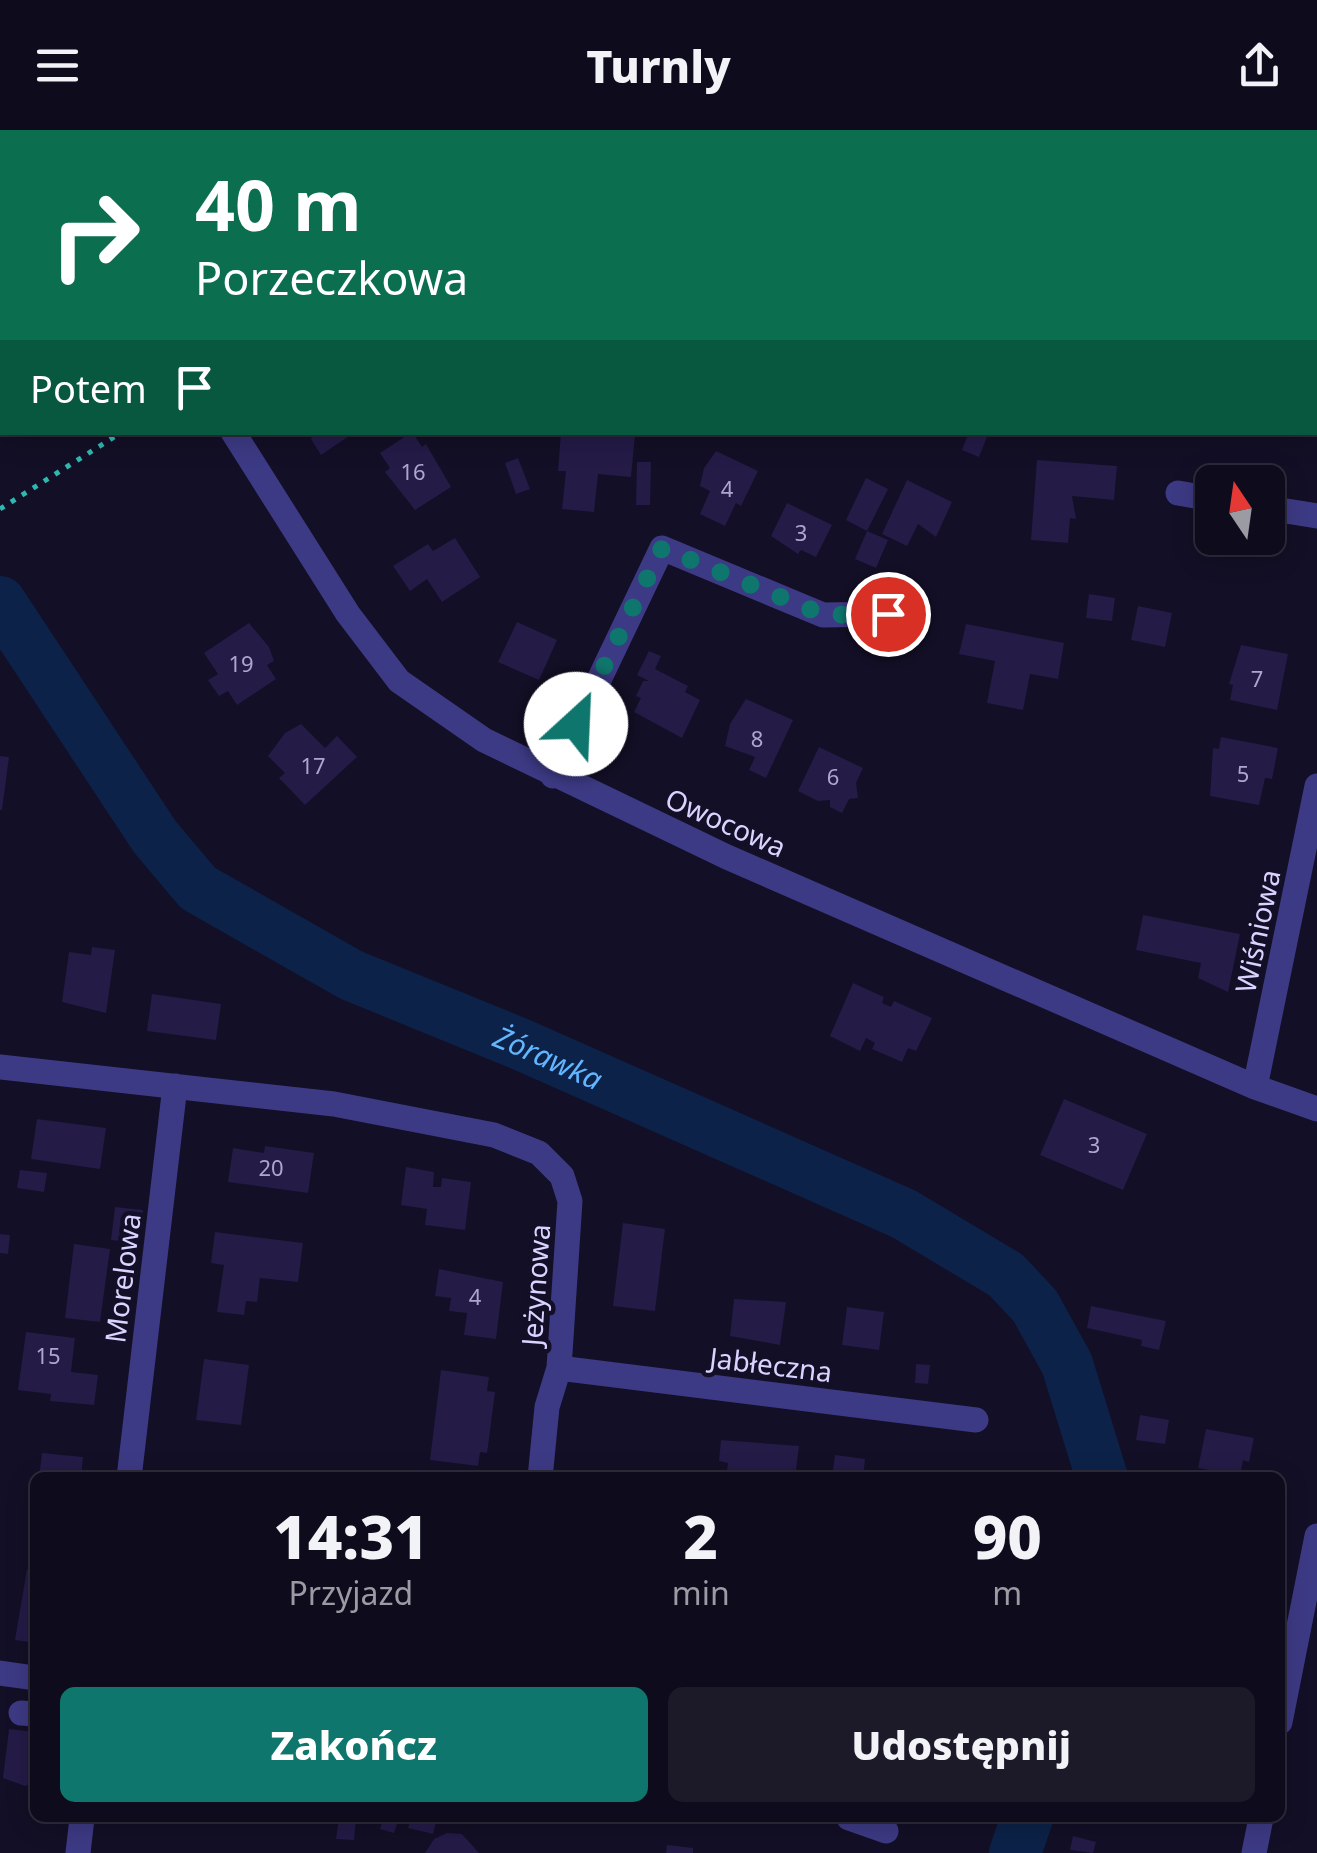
<!DOCTYPE html>
<html lang="pl">
<head>
<meta charset="utf-8">
<style>
	:root { --surface:#0e0b1c; --page:#1c1929; --text:#f1f3f6; --muted:#9b9ba3; --line:#2e2b3b; --accent:#0f766e }
	body { margin:0; font-family:"Noto Sans",sans-serif; background:var(--page); color:var(--text); height:100vh; display:flex; flex-direction:column; font-size:38px; white-space:nowrap }
	* { box-sizing:border-box; margin:0 }
	p { font-size:32px; color:var(--muted) }
	.icon { flex:none; width:55px; height:55px; fill:none; stroke:currentColor; stroke-width:2; stroke-linecap:round; stroke-linejoin:round }
	.map { position:relative; flex:1; overflow:hidden }
	.panel { position:absolute; left:30px; top:1342px; width:1255px; height:350px; display:flex; flex-direction:column; background:var(--surface); border-radius:15px; box-shadow:0 5px 25px #0003,0 0 0 2px var(--line) }
	.panel>* { flex:none }
	.guide { position:absolute; left:0px; top:0px; width:1318px; height:305px; box-shadow:0 5px 25px #0003,0 0 0 2px var(--line); background:#0b6e4f; color:#fff; overflow:hidden }
	.needle { width:65px; rotate:347deg }
	.tools { position:absolute; left:1195px; top:335px; display:grid; gap:20px }
	.tools a { display:grid; place-items:center; width:90px; height:90px; border-radius:15px; background:var(--surface); box-shadow:0 5px 25px #0003,0 0 0 2px var(--line); font-size:50px }
	.pin { position:absolute; display:grid; place-items:center; width:85px; height:85px; color:#fff; margin:-42px; border:5px solid #fff; border-radius:50%; box-shadow:0 2px 10px #0007 }
	.me { position:absolute; width:110px; margin:-55px; rotate:25deg; stroke-linejoin:round; filter:drop-shadow(0 0 8px #0008) }
	.turn { display:flex; align-items:center; gap:35px; height:210px; padding:0 30px; font-size:45px }
	.turn .icon { width:130px; height:130px; stroke-width:2.5 }
	.turn b { display:block; font-size:70px; line-height:85px }
	.then { display:flex; align-items:center; height:95px; padding:0 30px; background:#0003; gap:20px; font-size:38px }
	.eta { display:flex; justify-content:space-evenly; align-items:center; height:170px; text-align:center }
	.eta b { font-size:60px; font-weight:800; line-height:70px }
	.cta { display:flex; gap:20px; margin-top:auto; padding:20px 30px }
	.cta a { flex:1; height:115px; border-radius:15px; background:var(--accent); color:#fff; font-size:40px; font-weight:800; line-height:115px; text-align:center }
	.cta a+a { background:var(--page); color:var(--text) }
	header { display:flex; justify-content:space-between; align-items:center; height:130px; padding:0 30px; background:var(--surface); font-size:45px; font-weight:800 }
	.map>svg:first-child { display:block }
	.lines { fill:none; stroke-linecap:round; stroke-linejoin:round }
	.river { stroke:#0c2248; stroke-width:52 }
	.building { fill:#241b47 }
	.path { stroke:#2fb8b0; stroke-width:5; stroke-dasharray:5 8; stroke-linecap:butt }
	.minor { stroke:#3d3a85; stroke-width:25 }
	.route { stroke:#0f766e; stroke-width:18; stroke-dasharray:0 32.4 }
	.labels { text-anchor:middle; dominant-baseline:central; stroke-width:9; stroke-linejoin:round; paint-order:stroke }
	.number-label { font-size:22px; fill:#aca6d1 }
	.street-label { font-size:28px; fill:#d9d4ff; stroke:#130f26 }
	.water-label { font-size:30px; font-style:italic; fill:#62b6ff; stroke:#130f26 }
</style>
</head>
<body>
<header><svg class="icon" aria-label="menu" viewBox="0 0 24 24"><path d="M4 6h16M4 12h16M4 18h16"/></svg>Turnly<svg class="icon" aria-label="share" viewBox="0 0 24 24"><path d="M12 15V3M7 8l5-5 5 5M5 13v7h14v-7"/></svg></header>
<div class="map">
<svg width="1317" height="1723" viewBox="0 0 1317 1723">
	<rect width="100%" height="100%" fill="#130f26"/>
	<g class="lines">
		<g class="river">
			<path id="s1" d="M0 472 155 707 198 758 351 845 520 914 904 1084 1006 1145 1035 1176 1067 1234 1102 1348"/>
			<path d="M1015 1723 1027 1688"/>
		</g>
	</g>
	<path class="building" d="M315 302H355L321 325 311 309Z
		M412 302 422 317 426 314 451 357 415 380 385 342 390 338 380 323Z
		M561 302 635 305 631 347 598 344 594 382 562 379 566 341H558Z
		M969 302H989L979 327 962 320Z
		M716 321 758 341 741 376 736 373 725 396 700 384 710 361 700 356 704 338Z
		M518 328 530 359 516 364 505 333Z
		M1037 330 1117 336 1114 370 1072 366 1076 389 1070 388 1068 413 1031 410Z
		M637 332H651L650 375H636Z
		M866 348 888 359 867 401 846 390Z
		M907 350 952 372 936 407 918 394 907 416 882 404Z
		M787 373 832 395 816 427 801 420 798 424 771 406Z
		M867 401 888 410 876 438 855 429Z
		M455 408 480 447 442 472 427 449 410 461 393 436 428 414 433 421Z
		M1089 464 1115 468 1112 491 1086 488Z
		M1138 476 1172 483 1165 517 1131 510Z
		M517 492 557 510 539 550 498 532Z
		M249 493 269 517 274 531 267 535 276 549 237 575 228 561 219 566 208 550 218 544 204 523Z
		M966 494 1064 513 1058 549 1030 544 1023 580 987 573 995 531 959 524Z
		M1241 515 1288 524 1277 580 1230 570 1233 555 1229 554Z
		M649 521 661 526 655 539 688 556 685 562 700 570 682 608 634 582 641 568 636 566 643 551H649L637 545Z
		M746 569 793 590 766 648 749 640 755 627 725 616 730 594Z
		M301 594 325 618 337 606 357 627 305 675 279 648 285 643 268 626 285 603Z
		M1221 607 1278 618 1272 649 1265 648 1259 675 1210 666 1213 618 1219 619Z
		M819 617 863 638 856 653 858 668 849 669 842 683 830 677V670L818 671 798 661Z
		M0 626 9 627 2 680H0Z
		M1143 785 1240 804 1228 862 1198 848 1201 833 1136 820Z
		M92 817 115 820 106 883 62 872 69 822 91 825Z
		M853 853 884 867 882 873 891 877 894 871 932 888 916 921 908 918 902 932 872 919 875 913 866 908 860 921 830 906Z
		M152 864 221 874 216 910 147 901Z
		M1064 969 1147 1004 1123 1060 1040 1025Z
		M37 989 106 998 100 1039 31 1029Z
		M265 1016 314 1023 308 1063 228 1052 233 1018 264 1023Z
		M406 1037 434 1042 433 1057H441L442 1048 471 1052 465 1100 425 1095 427 1079 401 1075Z
		M20 1040 47 1043 44 1062 17 1058Z
		M115 1077 143 1080 139 1113 111 1110Z
		M623 1093 665 1099 655 1181 613 1176Z
		M215 1102 303 1113 298 1152 260 1148 257 1172 246 1171 244 1185 217 1182 224 1135 211 1133Z
		M0 1104 10 1105 8 1124 0 1123Z
		M74 1114 110 1119 100 1192 65 1188Z
		M439 1139 503 1152 496 1209 464 1205 467 1183 449 1181 451 1168 435 1166Z
		M734 1169 786 1172 780 1215 730 1206Z
		M1091 1176 1166 1191 1159 1220 1141 1216 1142 1210 1087 1198Z
		M847 1177 884 1182 879 1220 842 1215Z
		M26 1202 75 1208 71 1242 98 1245 94 1275 50 1271 51 1264 18 1260Z
		M204 1229 249 1235 241 1295 196 1290Z
		M916 1234 930 1235 928 1254 915 1253Z
		M441 1240 489 1247 487 1261 495 1262 489 1309 487 1323 480 1322 478 1336 430 1330Z
		M1140 1285 1169 1290 1165 1314 1136 1310Z
		M1206 1299 1254 1308 1249 1332 1243 1330 1240 1346 1198 1338Z
		M721 1310 799 1316 795 1348H726L728 1333 719 1331Z
		M42 1323 83 1327 81 1348H39Z
		M835 1325 865 1329 863 1348H832Z
		M27 1439 35 1440V1513L15 1510Z
		M9 1599 35 1602V1652L25 1656 3 1648Z
		M339 1688H356L354 1710 336 1709Z
		M383 1688H399L394 1703 380 1699Z
		M411 1688H437L433 1704 408 1698Z
		M447 1703 462 1704 479 1723H425L434 1709Z
		M1073 1706 1096 1712 1093 1723 1070 1720Z
		M667 1715 693 1718V1723H666Z"/>
	<g class="lines">
		<path class="path" d="M0 379 122 302"/>
		<path class="minor" d="M56 0 57 2
			M1315 116H1317
			M233 302 348 484 399 551 484 610 727 727 1255 957 1317 979
			M1178 363 1212 369
			M1268 378 1317 386
			M553 646 662 418 823 485 888 484
			M0 937 334 974 494 1005 539 1023 562 1046 570 1071 559 1238 547 1277 540 1348
			M1255 957 1317 656
			M559 1238 976 1290
			M129 1348 175 956
			M0 1543 35 1548
			M21 1583 35 1584
			M1280 1592 1317 1406
			M849 1688 886 1701
			M78 1723 82 1688
			M1254 1723 1261 1688"/>
	</g>
	<g class="lines">
		<path class="route" d="M576 594 662 418 824 485 888 484"/>
	</g>
	<g class="labels">
		<g class="number-label">
			<text x="413" y="341">16</text>
			<text x="727" y="358">4</text>
			<text x="801" y="402">3</text>
			<text x="241" y="533">19</text>
			<text x="1257" y="548">7</text>
			<text x="757" y="608">8</text>
			<text x="313" y="635">17</text>
			<text x="1243" y="643">5</text>
			<text x="833" y="646">6</text>
			<text x="1094" y="1014">3</text>
			<text x="271" y="1037">20</text>
			<text x="475" y="1166">4</text>
			<text x="48" y="1225">15</text>
		</g>
		<g class="street-label">
			<text transform="translate(726 692) rotate(24)">Owocowa</text>
			<text transform="translate(1257 801) rotate(-78)">Wiśniowa</text>
			<text transform="translate(122 1148) rotate(-83)">Morelowa</text>
			<text transform="translate(535 1155) rotate(-86)">Jeżynowa</text>
			<text transform="translate(771 1234) rotate(7)">Jabłeczna</text>
		</g>
		<g class="water-label">
			<text stroke="none"><textPath href="#s1" startOffset="738">Żórawka</textPath></text>
		</g>
	</g>
</svg>
<div class="tools">
<a><svg class="needle" viewBox="-14 -14 28 28"><path d="M0-13l5 13h-10z" fill="#e53935"/><path d="M0 13l5-13h-10z" fill="#9b9ba3"/></svg></a>
</div>
<div class="pin" style="left:888px;top:484px;background:#d93025"><svg class="icon" aria-label="arrive" viewBox="0 0 24 24"><path d="M6 21V4h12l-3 4 3 4H6"/></svg></div>
<svg class="me" style="left:576px;top:594px" viewBox="-20 -20 40 40"><circle r="19" fill="#fff"/><path d="M0-13L10 11 0 6-10 11z" fill="#0f766e"/></svg>
<div class="guide">
<div class="turn"><svg class="icon" aria-label="right" viewBox="0 0 24 24"><path d="M7 20v-9h11M14 6l5 5-5 5"/></svg><div><b>40 m</b>Porzeczkowa</div></div>
<div class="then">Potem<svg class="icon" aria-label="arrive" viewBox="0 0 24 24"><path d="M6 21V4h12l-3 4 3 4H6"/></svg></div>
</div>
<section class="panel">
<div class="eta">
<div><b>14:31</b><p>Przyjazd</p></div>
<div><b>2</b><p>min</p></div>
<div><b>90</b><p>m</p></div>
</div>
<div class="cta"><a>Zakończ</a><a>Udostępnij</a></div>
</section>
</div>
</body>
</html>
